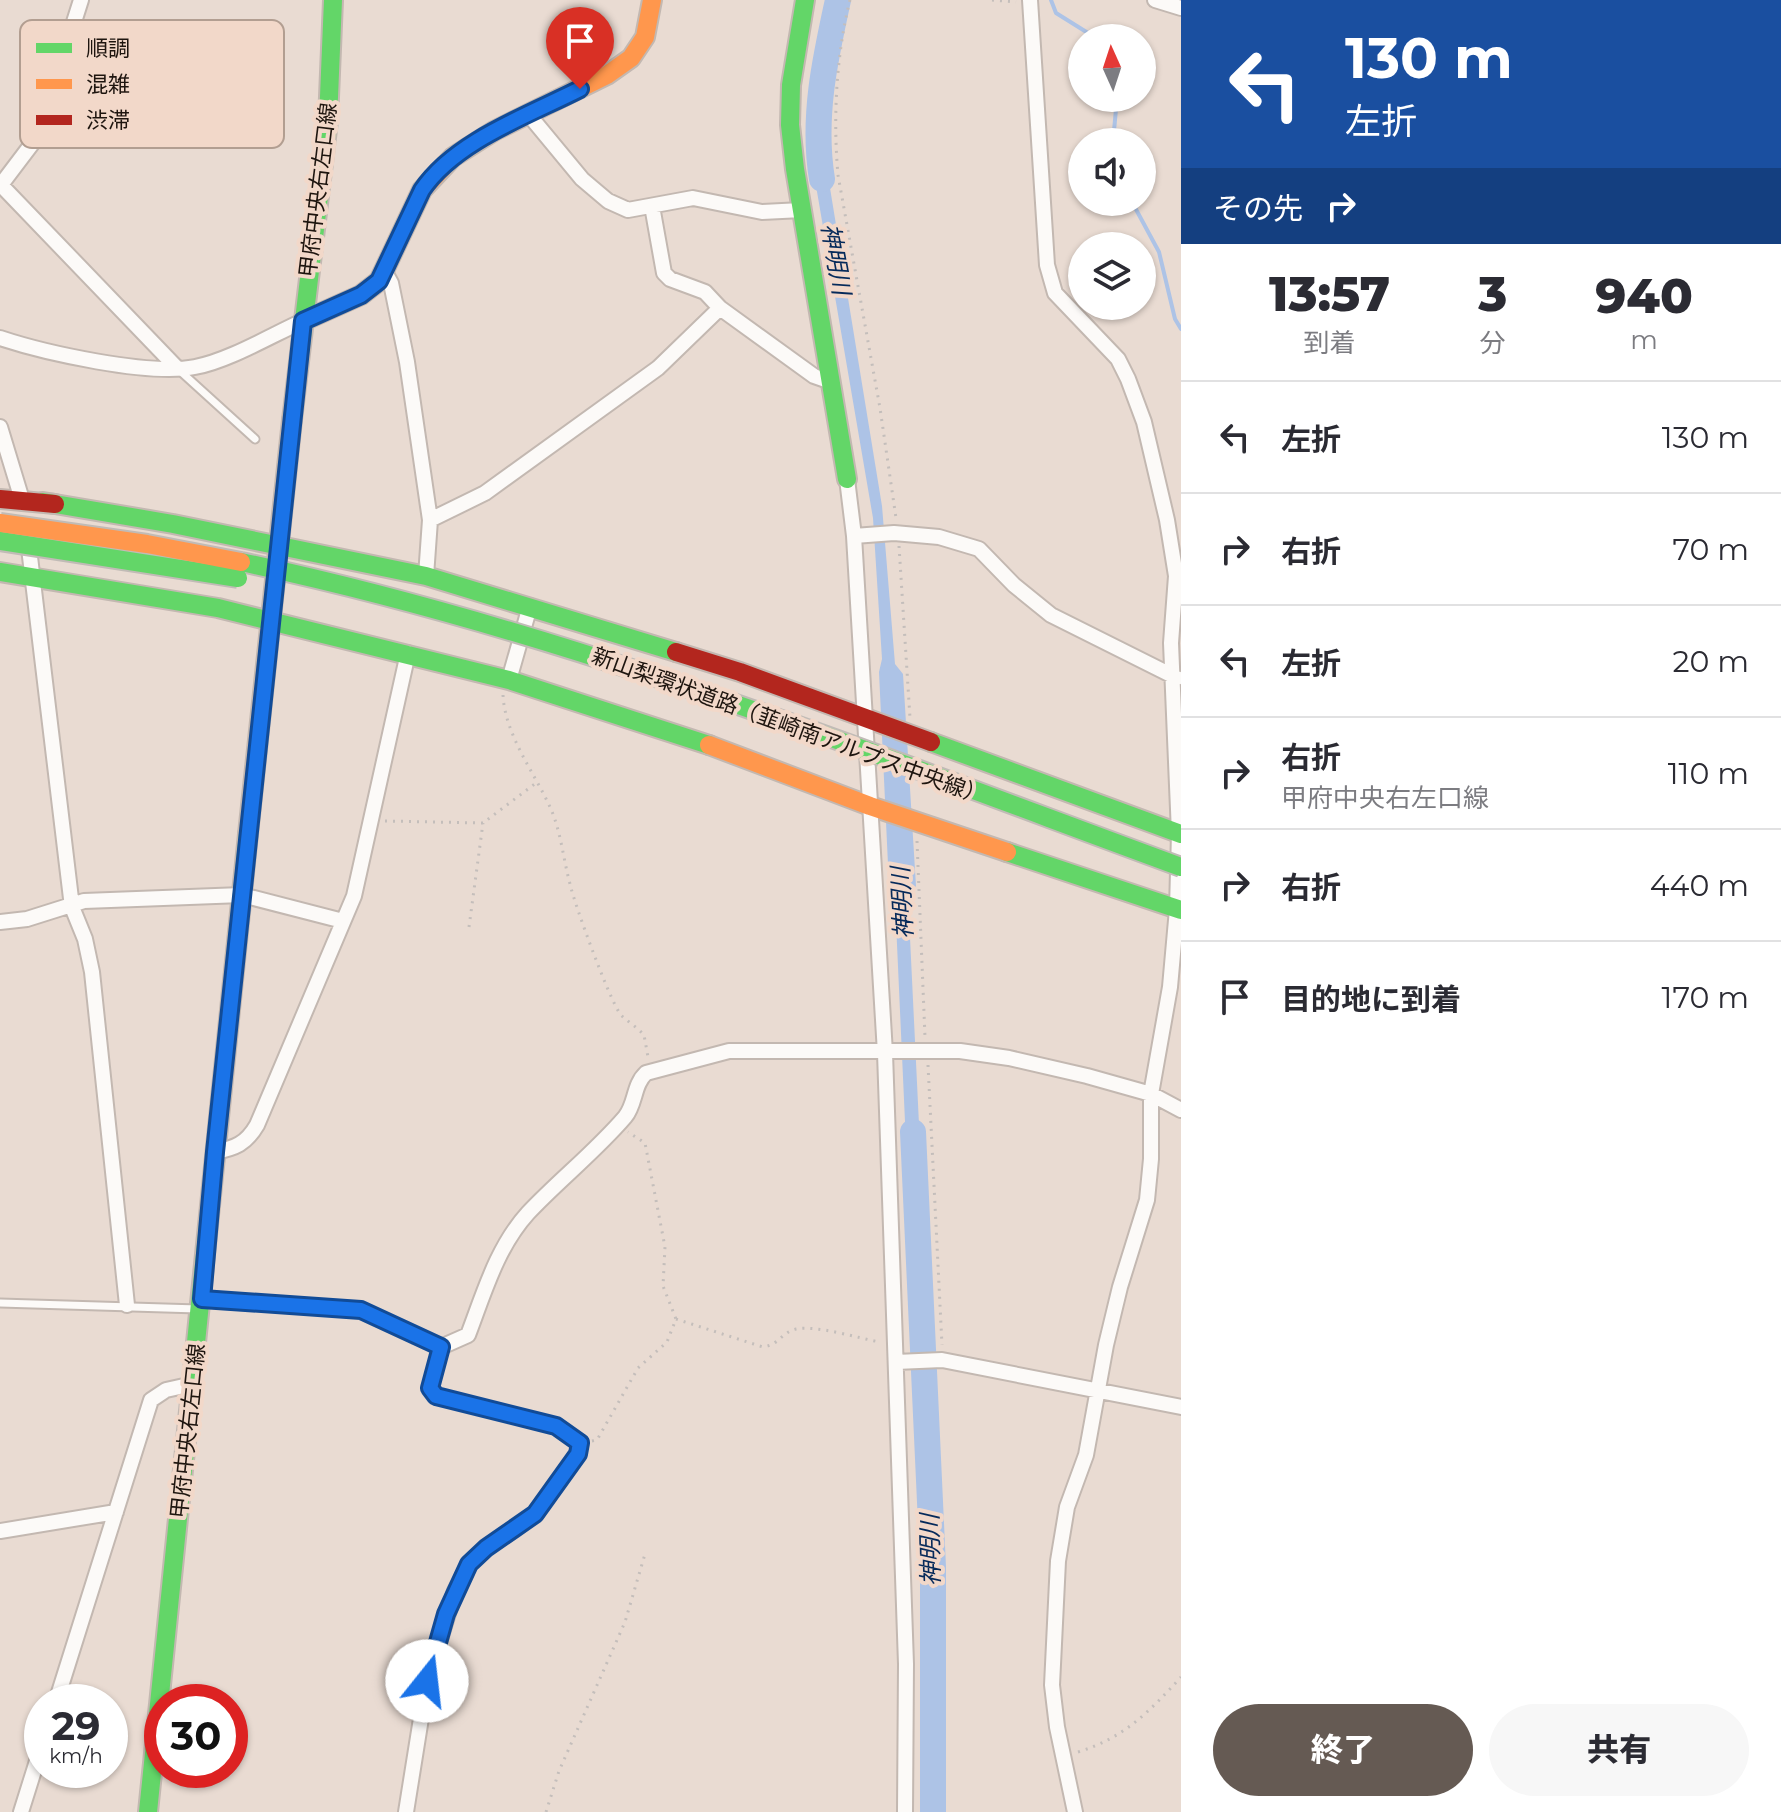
<!DOCTYPE html>
<html lang="ja">
<head>
<meta charset="utf-8">
<style>
	:root { --surface:#fff; --page:#f7f7f7; --text:#2b2b33; --muted:#7c7c81; --line:#e1e1e2; --accent:#655a53 }
	body { margin:0; font-family:Montserrat,"Noto Sans JP",sans-serif; background:var(--page); color:var(--text); height:100vh; display:flex; flex-direction:column; font-size:30px; white-space:nowrap }
	* { box-sizing:border-box; margin:0 }
	p { font-size:26px; color:var(--muted) }
	.icon { flex:none; width:44px; height:44px; fill:none; stroke:currentColor; stroke-width:2; stroke-linecap:round; stroke-linejoin:round }
	.map { position:relative; flex:1; overflow:hidden }
	.details { display:flex; flex-direction:column; background:var(--surface); width:600px }
	.details>* { flex:none }
	.top-card { background:#1a4fa0; color:#fff; overflow:hidden }
	.needle { width:52px; rotate:357deg }
	.fabs { position:absolute; left:1068px; top:24px; display:grid; gap:16px }
	.fabs a { display:grid; place-items:center; width:88px; height:88px; border-radius:50%; background:var(--surface); box-shadow:0 2px 6px #0004; font-size:40px }
	.speed { position:absolute; left:24px; top:1684px; display:flex; gap:16px; font-size:40px; font-weight:700; text-align:center }
	.speed>* { display:grid; place-content:center; width:104px; height:104px; border-radius:50%; background:var(--surface); box-shadow:0 2px 6px #0004; line-height:1 }
	.speed small { font-size:20px; font-weight:400 }
	.speed .limit { border:12px solid #d22; background:#fff; color:#111 }
	.pin { position:absolute; display:grid; place-items:center; width:68px; height:68px; color:#fff; margin:-82px -34px; border-radius:50% 50% 50% 0; rotate:-45deg; box-shadow:0 0 8px #0007 }
	.pin .icon { rotate:45deg }
	.me { position:absolute; width:88px; margin:-44px; rotate:16deg; stroke-linejoin:round; filter:drop-shadow(0 0 6px #0008) }
	.turn { display:flex; align-items:center; gap:28px; height:168px; padding:0 32px; font-size:36px }
	.turn .icon { width:104px; height:104px; stroke-width:2.5 }
	.turn b { display:block; font-size:56px; line-height:68px }
	.then { display:flex; align-items:center; height:76px; padding:0 32px; background:#0003; gap:16px; font-size:30px }
	.eta { display:flex; justify-content:space-evenly; align-items:center; height:136px; text-align:center }
	.eta b { font-size:48px; font-weight:800; line-height:56px }
	.primary-button { display:flex; gap:16px; margin-top:auto; padding:16px 32px }
	.primary-button a { flex:1; height:92px; border-radius:48px; background:var(--accent); color:#fff; font-size:32px; font-weight:800; line-height:92px; text-align:center }
	.primary-button a+a { background:var(--page); color:var(--text) }
	ul { padding:0; list-style:none }
	li { display:flex; align-items:center; gap:24px; height:112px; padding:0 32px; border-top:2px solid var(--line) }
	li div { flex:1 }
	li b { display:block; font-size:30px }
	li em { font-style:normal }
	main { display:flex; flex:1; min-height:0 }
	.map>svg:first-child { display:block }
	.water { fill:#adc3e6 }
	.lines { fill:none; stroke-linecap:round; stroke-linejoin:round }
	.stream { stroke:#adc3e6; stroke-width:4 }
	.river { stroke:#adc3e6; stroke-width:26 }
	.lane-casing { stroke:#c3b8b1; stroke-width:11 }
	.street-casing { stroke:#c3b8b1; stroke-width:18 }
	.fast-casing { stroke:#c3b8b1; stroke-width:22 }
	.slow-casing { stroke:#c3b8b1; stroke-width:22 }
	.jam-casing { stroke:#c3b8b1; stroke-width:22 }
	.path { stroke:#c4bebb; stroke-width:3; stroke-dasharray:2 6; stroke-linecap:butt }
	.lane { stroke:#fcfaf8; stroke-width:7 }
	.street { stroke:#fcfaf8; stroke-width:14 }
	.fast { stroke:#63d668; stroke-width:18 }
	.slow { stroke:#ff974d; stroke-width:18 }
	.jam { stroke:#b3261e; stroke-width:18 }
	.fast-bridge-casing { stroke:#c1bbb6; stroke-width:22; stroke-linecap:butt }
	.slow-bridge-casing { stroke:#c1bbb6; stroke-width:22; stroke-linecap:butt }
	.fast-bridge { stroke:#63d668; stroke-width:18 }
	.slow-bridge { stroke:#ff974d; stroke-width:18 }
	.route-casing { stroke:#114b97; stroke-width:20 }
	.route { stroke:#1a73e8; stroke-width:14 }
	.labels { text-anchor:middle; dominant-baseline:central; stroke-width:8; stroke-linejoin:round; paint-order:stroke }
	.street-label { font-size:22px; fill:#1e150f; stroke:#f2d8c9 }
	.water-label { font-size:24px; font-style:italic; fill:#062a5a; stroke:#f2d8c9 }
	.key { fill:#f2d8c9; stroke:#b29e91; stroke-width:2 }
	.key-label { font-size:22px; fill:#1e150f }
</style>
</head>
<body>
<main>
<div class="map">
<svg width="1181" height="1812" viewBox="0 0 1181 1812">
	<rect width="100%" height="100%" fill="#e9dbd2"/>
	<path class="water" d="M826 145 830 188 882 506 895 664 903 674 916 886 908 896 921 1166H907L895 900 889 886 879 672 882 659 873 518 815 180 812 146Z"/>
	<g class="lines">
		<path class="stream" d="M1051 0 1056 13 1096 38
			M1113 142 1117 98
			M1132 202 1159 252 1175 319 1181 329"/>
		<path class="river" d="M822 179C812 118 825 59 838 0
			M913 1132 933 1567V1812"/>
		<g class="lane-casing">
			<path id="lane" d="M179 370 255 439
				M0 1303 198 1309"/>
		</g>
		<g class="street-casing">
			<path id="street" d="M1030 0 1047 265 1055 293 1118 359 1128 379 1144 422 1167 520 1176 576 1171 643 1179 833 1177 909 1170 987 1151 1094V1159L1147 1200 1120 1287 1106 1345 1086 1455 1067 1507 1058 1561 1052 1685 1057 1727 1075 1812
				M1155 0 1181 8
				M529 115 582 179 608 201 628 210 693 198 762 212 802 210
				M1 185 177 368
				M0 186 50 120 61 63 81 0
				M652 206 664 273 670 279 705 292 720 308 814 376 831 382
				M385 272 391 283 407 362 430 520 426 576
				M0 338C45 353 149 376 195 367 228 361 272 335 303 321
				M0 427 23 503
				M847 479 854 536 885 1053 906 1664 905 1812
				M430 520 485 493 658 368 720 308
				M854 536 894 533 939 537 979 549 1014 585 1051 615 1177 678
				M28 540 72 907 85 939 92 972 127 1305
				M509 680 530 606
				M0 922 27 919 84 901 242 895 343 921
				M215 1152C235 1148 246 1144 257 1125L354 896 408 653
				M202 1299 361 1310 441 1347 468 1335C484 1293 497 1247 528 1213 559 1180 595 1152 625 1117 636 1104 633 1085 646 1073L729 1051H960L1009 1058 1087 1076 1151 1094 1181 1110
				M896 1362 942 1360 1181 1407
				M0 1531 116 1512
				M56 1702 151 1400 166 1390 193 1384
				M21 1812 42 1745
				M406 1812 427 1681 455 1591 469 1564 486 1548 514 1530 535 1514 578 1454 580 1443 556 1426 436 1396 430 1388 441 1347"/>
		</g>
		<g class="fast-casing">
			<path id="fast" d="M805 0 791 85 790 125 795 169 847 479
				M292 420 328 121 333 0
				M43 502 173 524 426 576 676 652
				M0 572 218 608 509 680 709 745
				M931 742 1181 834
				M1007 852 1181 910
				M148 1812 248 834"/>
		</g>
		<g class="slow-casing">
			<path id="slow" d="M303 321 361 295 379 281 422 190 453 157 494 131 607 75 631 58 645 37 652 0
				M709 745 870 806 1007 852
				M248 834 292 420"/>
		</g>
		<g class="jam-casing">
			<path id="jam" d="M0 499 55 504
				M676 652 740 672 931 742"/>
		</g>
		<path class="path" d="M850 0C836 56 833 118 838 175L880 408 896 518
			M992 0 1016 2
			M899 546 910 718
			M503 695C505 735 534 772 550 807 561 831 563 858 570 884 574 903 611 1004 621 1015 628 1022 637 1027 644 1035L648 1057
			M385 821 483 823 536 783
			M917 841 925 1037
			M469 927 483 823
			M928 1065 942 1345
			M676 1319 763 1347C779 1345 782 1332 796 1329 818 1325 857 1338 880 1342
			M592 1441 597 1440 638 1368 667 1342 676 1319 663 1286 665 1247 645 1143 628 1132
			M1078 1752C1124 1738 1149 1712 1181 1677
			M546 1812 559 1771 625 1622 645 1554"/>
		<use href="#lane" class="lane"/>
		<use href="#street" class="street"/>
		<use href="#fast" class="fast"/>
		<use href="#slow" class="slow"/>
		<use href="#jam" class="jam"/>
		<g class="fast-bridge-casing">
			<path id="fast-bridge" d="M0 541 238 578
				M241 562C564 630 871 753 1181 867"/>
		</g>
		<g class="slow-bridge-casing">
			<path id="slow-bridge" d="M0 523 147 544 241 562"/>
		</g>
		<use href="#fast-bridge" class="fast-bridge"/>
		<use href="#slow-bridge" class="slow-bridge"/>
	</g>
	<g class="lines">
		<g class="route-casing">
			<path id="route" d="M427 1681 446 1614 469 1564 486 1548 535 1514 578 1454 580 1443 556 1426 436 1396 430 1388 441 1347 361 1310 202 1299 215 1152 303 321 361 295 379 281 422 190C455 141 529 115 580 89"/>
		</g>
		<use href="#route" class="route"/>
	</g>
	<g class="labels">
		<g class="street-label">
			<text transform="translate(318 190) rotate(-83)">甲府中央右左口線</text>
			<text transform="translate(789 726) rotate(20)">新山梨環状道路（韮崎南アルプス中央線）</text>
			<text transform="translate(188 1431) rotate(-84)">甲府中央右左口線</text>
		</g>
		<g class="water-label">
			<text transform="translate(836 259) rotate(80)">神明川</text>
			<text transform="translate(902 903) rotate(-93)">神明川</text>
			<text transform="translate(930 1550) rotate(-91)">神明川</text>
		</g>
	</g>
	<rect x="20" y="20" width="264" height="128" rx="12" class="key"/>
	<rect x="36" y="43" width="36" height="10" fill="#63d668"/>
	<rect x="36" y="79" width="36" height="10" fill="#ff974d"/>
	<rect x="36" y="115" width="36" height="10" fill="#b3261e"/>
	<g class="key-label">
		<text x="86" y="56">順調</text>
		<text x="86" y="92">混雑</text>
		<text x="86" y="128">渋滞</text>
	</g>
</svg>
<div class="fabs">
<a><svg class="needle" viewBox="-14 -14 28 28"><path d="M0-13l5 13h-10z" fill="#e53935"/><path d="M0 13l5-13h-10z" fill="#7c7c81"/></svg></a>
<a><svg class="icon" aria-label="sound" viewBox="0 0 24 24"><path d="M4 9h4l5-4v14l-5-4H4zM17 9q2 3 0 6"/></svg></a>
<a><svg class="icon" aria-label="layers" viewBox="0 0 24 24"><path d="M12 4l9 5-9 5-9-5zM3 14l9 5 9-5"/></svg></a>
</div>
<div class="speed"><div>29<small>km/h</small></div><div class="limit">30</div></div>
<div class="pin" style="left:580px;top:89px;background:#d93025"><svg class="icon" aria-label="arrive" viewBox="0 0 24 24"><path d="M6 21V4h12l-3 4 3 4H6"/></svg></div>
<svg class="me" style="left:427px;top:1681px" viewBox="-20 -20 40 40"><circle r="19" fill="#fff"/><path d="M0-13L10 11 0 6-10 11z" fill="#1a73e8"/></svg>
</div>
<section class="details">
<div class="top-card">
<div class="turn"><svg class="icon" aria-label="left" viewBox="0 0 24 24"><path d="M17 20v-9H6M10 6l-5 5 5 5"/></svg><div><b>130 m</b>左折</div></div>
<div class="then">その先<svg class="icon" aria-label="right" viewBox="0 0 24 24"><path d="M7 20v-9h11M14 6l5 5-5 5"/></svg></div>
</div>
<div class="eta">
<div><b>13:57</b><p>到着</p></div>
<div><b>3</b><p>分</p></div>
<div><b>940</b><p>m</p></div>
</div>
<ul>
<li><svg class="icon" aria-label="left" viewBox="0 0 24 24"><path d="M17 20v-9H6M10 6l-5 5 5 5"/></svg><div><b>左折</b></div><em>130 m</em></li>
<li><svg class="icon" aria-label="right" viewBox="0 0 24 24"><path d="M7 20v-9h11M14 6l5 5-5 5"/></svg><div><b>右折</b></div><em>70 m</em></li>
<li><svg class="icon" aria-label="left" viewBox="0 0 24 24"><path d="M17 20v-9H6M10 6l-5 5 5 5"/></svg><div><b>左折</b></div><em>20 m</em></li>
<li><svg class="icon" aria-label="right" viewBox="0 0 24 24"><path d="M7 20v-9h11M14 6l5 5-5 5"/></svg><div><b>右折</b><p>甲府中央右左口線</p></div><em>110 m</em></li>
<li><svg class="icon" aria-label="right" viewBox="0 0 24 24"><path d="M7 20v-9h11M14 6l5 5-5 5"/></svg><div><b>右折</b></div><em>440 m</em></li>
<li><svg class="icon" aria-label="arrive" viewBox="0 0 24 24"><path d="M6 21V4h12l-3 4 3 4H6"/></svg><div><b>目的地に到着</b></div><em>170 m</em></li>
</ul>
<div class="primary-button"><a>終了</a><a>共有</a></div>
</section>
</main>
</body>
</html>
